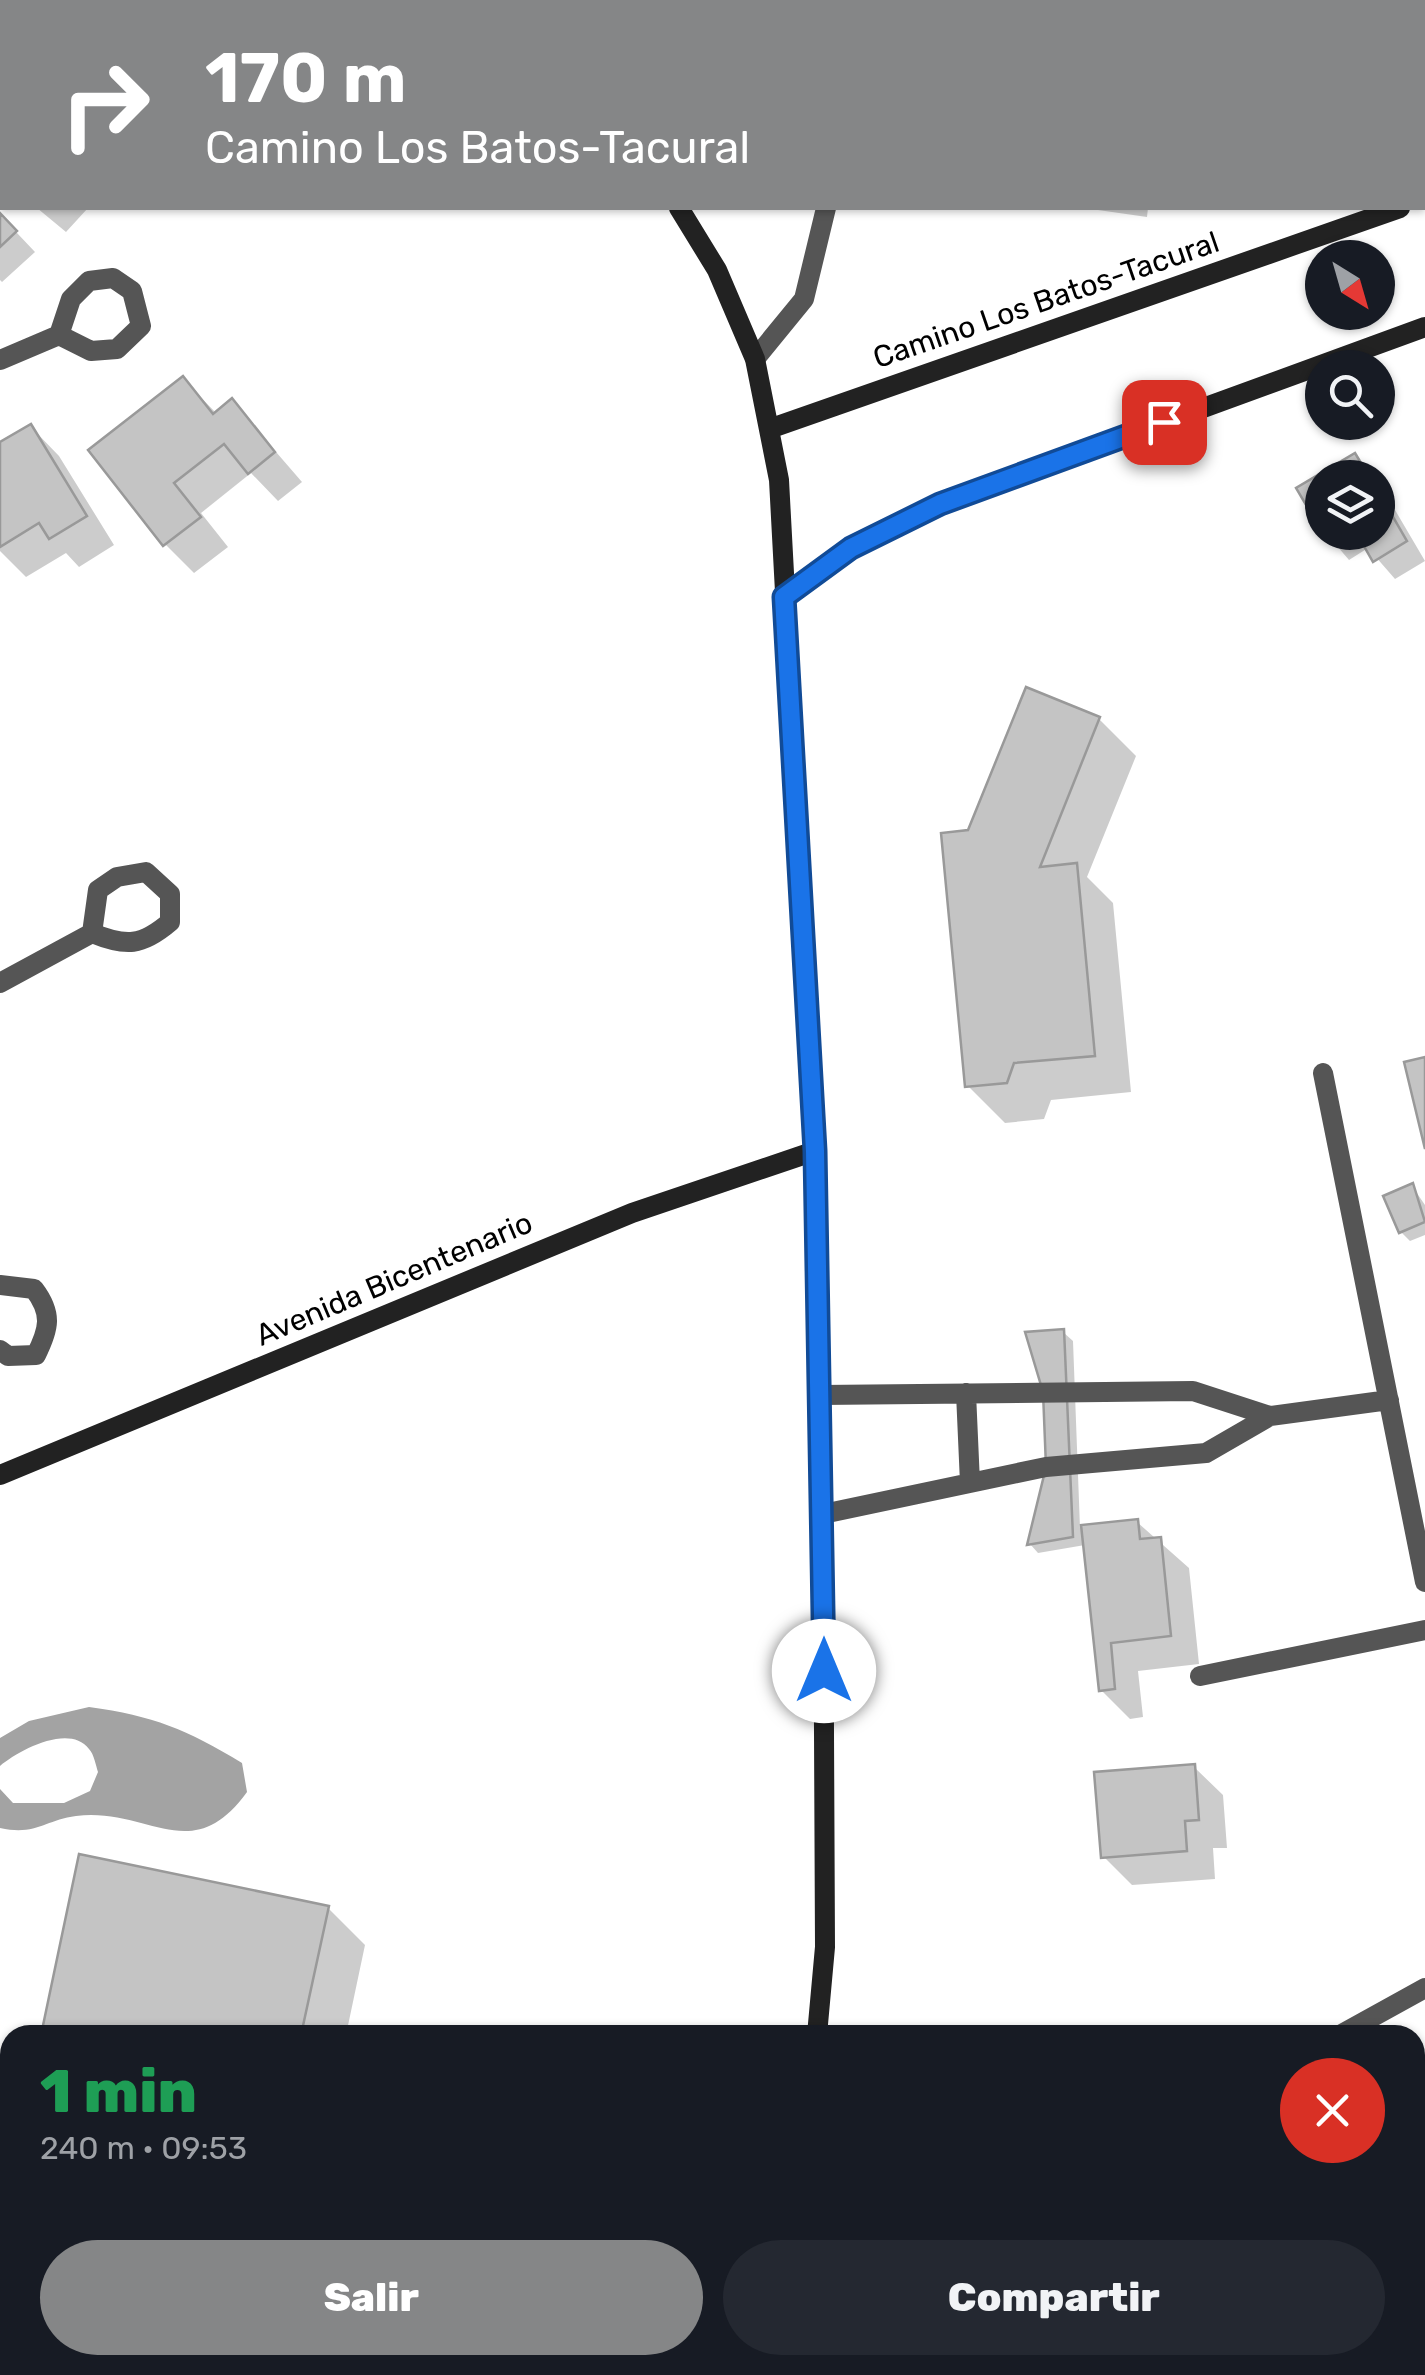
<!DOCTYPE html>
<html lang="es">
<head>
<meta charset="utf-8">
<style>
	:root { --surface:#171b24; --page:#242831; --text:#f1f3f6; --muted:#9ea1a6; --accent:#858687 }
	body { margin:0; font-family:Rubik,sans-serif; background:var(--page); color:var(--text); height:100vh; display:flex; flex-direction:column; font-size:38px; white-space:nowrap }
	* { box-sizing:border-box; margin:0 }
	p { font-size:32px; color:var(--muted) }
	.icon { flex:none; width:55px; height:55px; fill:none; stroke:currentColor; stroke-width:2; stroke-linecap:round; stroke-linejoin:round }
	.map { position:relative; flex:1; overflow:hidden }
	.drawer { position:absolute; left:0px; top:2025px; width:1425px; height:350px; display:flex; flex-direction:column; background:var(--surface); border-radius:30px 30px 0 0; box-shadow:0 2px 8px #0004 }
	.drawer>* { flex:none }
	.top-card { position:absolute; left:0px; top:0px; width:1425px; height:210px; box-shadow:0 2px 8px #0004; background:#858687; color:#fff; overflow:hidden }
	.needle { width:65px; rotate:143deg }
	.buttons { position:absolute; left:1305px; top:240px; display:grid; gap:20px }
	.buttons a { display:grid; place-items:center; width:90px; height:90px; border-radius:50%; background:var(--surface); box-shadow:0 2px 8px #0004; font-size:50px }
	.pin { position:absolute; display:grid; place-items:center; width:85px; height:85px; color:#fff; margin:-42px; border-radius:20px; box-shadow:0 5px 15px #0006 }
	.me { position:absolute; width:110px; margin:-55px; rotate:0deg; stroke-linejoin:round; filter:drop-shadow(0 0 8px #0008) }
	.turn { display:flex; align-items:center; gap:35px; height:210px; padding:0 40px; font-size:45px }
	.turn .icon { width:130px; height:130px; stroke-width:2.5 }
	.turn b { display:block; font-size:70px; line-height:85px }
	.round { display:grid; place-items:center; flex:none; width:105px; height:105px; border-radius:52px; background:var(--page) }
	.headline { display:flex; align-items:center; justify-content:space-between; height:170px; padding:0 40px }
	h1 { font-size:60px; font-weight:800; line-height:75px; color:#1e9e55 }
	.action { display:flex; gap:20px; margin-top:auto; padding:20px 40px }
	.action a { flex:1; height:115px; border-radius:60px; background:var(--accent); color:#fff; font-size:40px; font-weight:800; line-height:115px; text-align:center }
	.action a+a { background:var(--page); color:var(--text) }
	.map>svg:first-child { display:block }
	.water { fill:#a3a3a3 }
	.shadow { fill:#0003 }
	.building { fill:#c4c4c4; stroke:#999; stroke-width:2.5 }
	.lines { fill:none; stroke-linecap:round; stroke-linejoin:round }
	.lane { stroke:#555; stroke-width:20 }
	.street { stroke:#555; stroke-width:20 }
	.secondary { stroke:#222; stroke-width:20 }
	.route-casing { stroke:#114b97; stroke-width:25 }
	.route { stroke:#1a73e8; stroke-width:18 }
	.labels { text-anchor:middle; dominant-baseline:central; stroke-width:8; stroke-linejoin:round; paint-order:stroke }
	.street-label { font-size:30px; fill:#000; stroke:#fff }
</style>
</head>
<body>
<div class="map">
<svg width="1425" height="2375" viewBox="0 0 1425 2375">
	<rect width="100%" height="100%" fill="#fff"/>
	<path class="water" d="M89 1707C154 1716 186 1729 242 1763L247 1792C191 1869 149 1807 76 1816 45 1820 36 1836 0 1828V1789L13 1803H64L90 1791 98 1772C96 1766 94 1754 89 1749 69 1723 18 1751 0 1766V1738L29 1721Z"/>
	<path class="shadow" d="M37 208H88L66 232Z
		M1084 208H1148L1147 217Z
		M0 215 35 252 2 282 0 280Z
		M183 379 217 414 232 401 302 482 278 501 251 473 201 513 228 547 194 573 165 544 92 450Z
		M31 427 59 456 114 545 79 567 66 553 26 577 0 551V445Z
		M1355 456 1375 478H1322V528L1299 489Z
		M1378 481 1425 561 1395 579 1368 548 1349 560 1325 532H1378Z
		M1099 719 1136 756 1087 877 1113 903 1131 1092 1051 1100 1044 1119 1005 1123 968 1086 970 832Z
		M1412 1186 1425 1205V1235L1410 1241 1401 1232 1386 1197Z
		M1063 1332 1073 1341 1080 1528 1137 1522 1189 1568 1199 1664 1138 1671 1143 1717 1130 1719 1101 1690 1085 1545 1038 1553 1030 1544 1049 1467Z
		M1194 1767 1223 1795 1227 1848H1213L1215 1879 1132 1885 1103 1856Z
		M328 1908 365 1945 346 2035H43Z
		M10 2121V2244L0 2234V2154Z
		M1425 2159V2313L1415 2309V2180Z
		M1415 2314 1425 2319V2375H1354L1344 2365H1415Z"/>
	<path class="building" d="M0 213 17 231 0 247Z
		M183 376 213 414 232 398 275 452 248 474 224 444 174 483 201 517 163 546 88 450Z
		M31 424 87 516 49 539 39 523 0 547V442Z
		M1355 453 1370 478H1322V532H1344L1328 542 1296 488Z
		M1378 491 1407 541 1373 562 1356 532H1378Z
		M1026 687 1100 717 1040 867 1077 863 1095 1056 1014 1063 1007 1083 965 1087 941 833 968 830Z
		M1425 1057V1149L1404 1062Z
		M1413 1183 1425 1222 1399 1233 1383 1196Z
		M1064 1329 1073 1537 1027 1545 1046 1467 1043 1392 1025 1332Z
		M1138 1519 1140 1539 1161 1537 1171 1636 1111 1643 1115 1689 1099 1691 1081 1525Z
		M1195 1764 1199 1820 1185 1821 1187 1851 1101 1858 1094 1772Z
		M79 1854 329 1906 301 2035H41Z
		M8 2117H10V2225L0 2222V2145Z
		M1425 2153V2300L1415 2295V2174Z
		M1415 2312 1425 2316V2375H1373L1350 2365H1415Z"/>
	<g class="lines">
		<path class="lane" d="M1340 2035 1425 1988"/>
		<path class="street" d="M900 2V0
			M755 359 804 299 826 208
			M0 360 59 335 71 299 89 281 113 278 132 291 141 326 117 349 91 351 59 335
			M146 872 170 894V922C142 946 126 947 92 933L98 890 117 877Z
			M0 983 92 933
			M1323 1073 1425 1582
			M0 1285 34 1289C53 1314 49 1329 36 1355L8 1356 0 1350
			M966 1393 970 1483
			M821 1395 1193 1391 1270 1416
			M823 1514 1046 1467 1206 1453 1270 1416 1389 1400
			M1200 1676 1425 1630"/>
		<path class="secondary" d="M536 0 538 2
			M1422 200 1425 199
			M679 208 717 270 755 359 779 480 815 1151 823 1514 825 1947 817 2035
			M769 429 1400 208
			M784 597 851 548 940 504 1425 327
			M0 1475 632 1213 815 1151
			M747 2375 750 2365"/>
	</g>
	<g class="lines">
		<g class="route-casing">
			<path id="route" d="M824 1671 815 1151 784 597 851 548 940 504 1164 422"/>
		</g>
		<use href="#route" class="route"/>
	</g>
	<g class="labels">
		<g class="street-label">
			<text transform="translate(1046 300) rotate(-19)">Camino Los Batos-Tacural</text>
			<text transform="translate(394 1279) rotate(-23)">Avenida Bicentenario</text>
		</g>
	</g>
</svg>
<div class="buttons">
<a><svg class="needle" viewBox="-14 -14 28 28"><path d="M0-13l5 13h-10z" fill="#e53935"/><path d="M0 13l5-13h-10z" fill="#9ea1a6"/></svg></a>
<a><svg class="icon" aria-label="search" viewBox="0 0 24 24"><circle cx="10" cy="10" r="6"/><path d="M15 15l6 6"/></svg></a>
<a><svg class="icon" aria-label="layers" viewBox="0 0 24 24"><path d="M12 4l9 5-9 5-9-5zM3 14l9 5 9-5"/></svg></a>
</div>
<div class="pin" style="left:1164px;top:422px;background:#d93025"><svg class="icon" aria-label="arrive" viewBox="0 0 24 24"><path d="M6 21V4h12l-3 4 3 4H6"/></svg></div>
<svg class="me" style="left:824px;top:1671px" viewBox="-20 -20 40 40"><circle r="19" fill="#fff"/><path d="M0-13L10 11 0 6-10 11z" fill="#1a73e8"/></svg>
<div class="top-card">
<div class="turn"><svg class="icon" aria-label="right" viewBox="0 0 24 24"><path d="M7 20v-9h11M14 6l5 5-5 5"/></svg><div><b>170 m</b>Camino Los Batos-Tacural</div></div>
</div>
<section class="drawer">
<div class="headline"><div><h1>1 min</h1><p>240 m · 09:53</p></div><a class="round" style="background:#d93025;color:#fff"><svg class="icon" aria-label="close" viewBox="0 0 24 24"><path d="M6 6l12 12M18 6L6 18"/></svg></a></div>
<div class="action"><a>Salir</a><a>Compartir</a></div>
</section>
</div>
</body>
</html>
